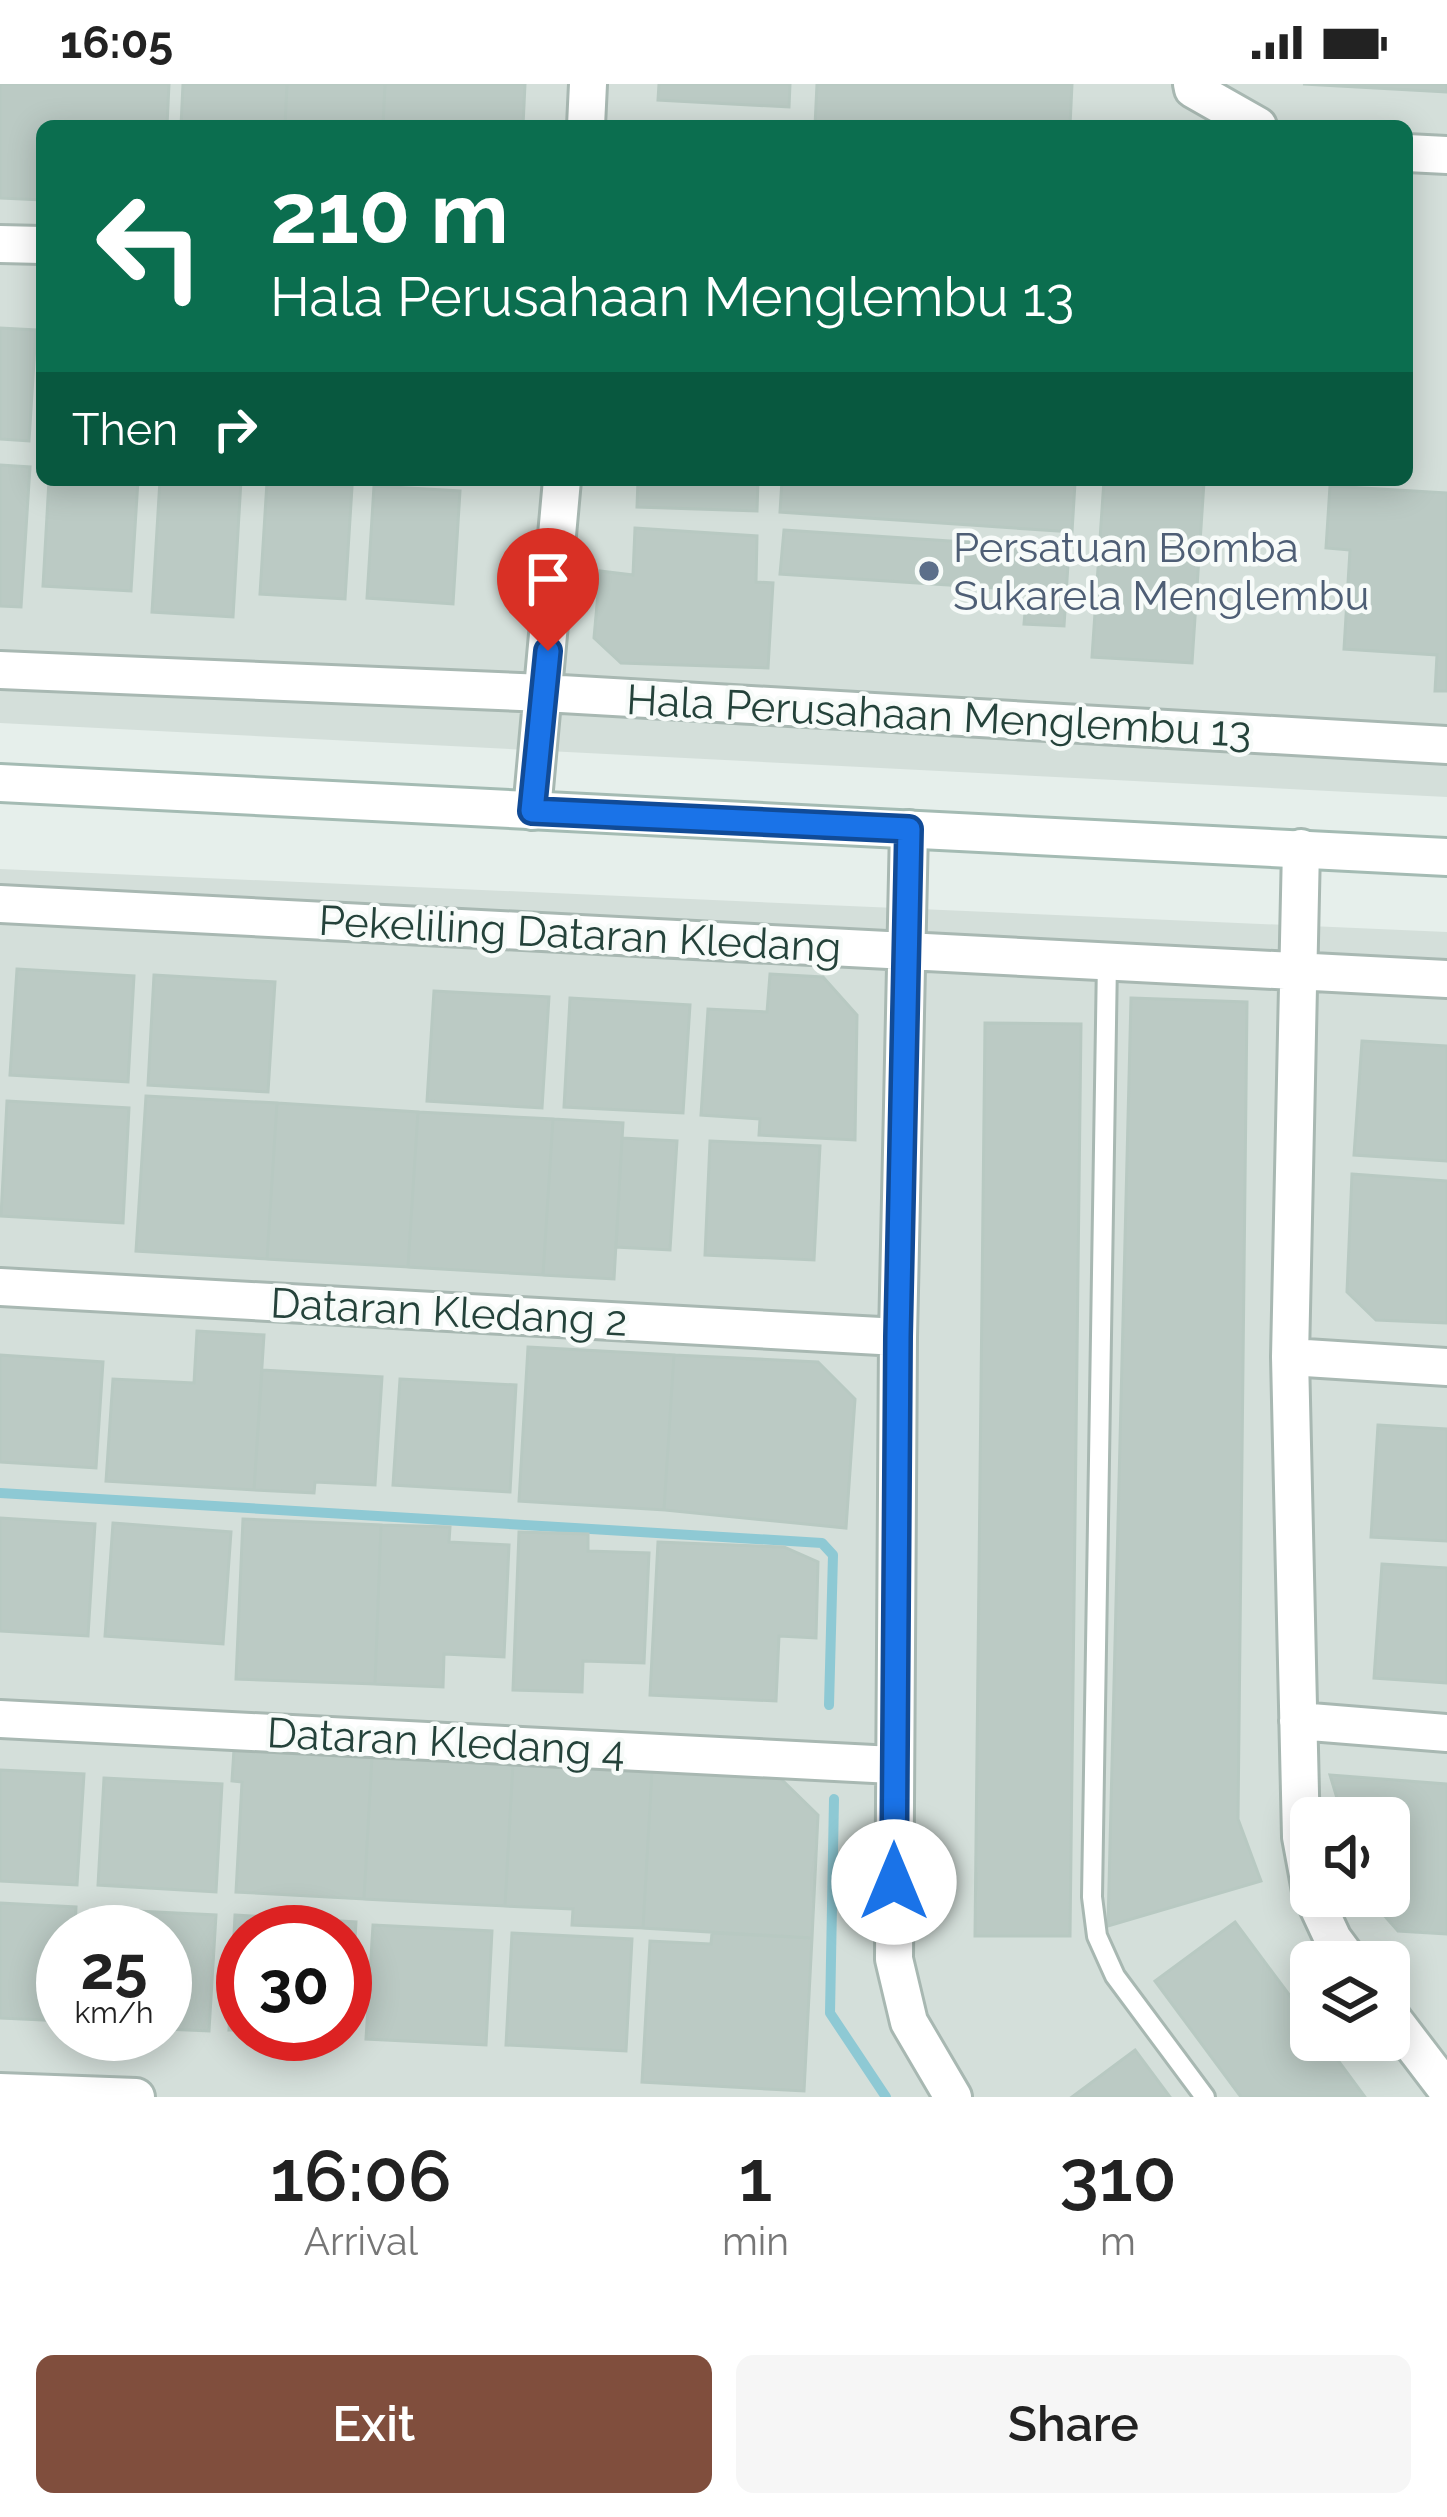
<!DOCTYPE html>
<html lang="en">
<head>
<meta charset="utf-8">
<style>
	:root { --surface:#fff; --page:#f6f6f6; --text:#222; --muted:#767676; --accent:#804e3d }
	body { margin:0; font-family:Raleway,sans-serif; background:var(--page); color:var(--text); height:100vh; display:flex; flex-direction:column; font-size:45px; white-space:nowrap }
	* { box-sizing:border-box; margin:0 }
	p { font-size:39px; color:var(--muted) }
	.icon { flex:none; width:66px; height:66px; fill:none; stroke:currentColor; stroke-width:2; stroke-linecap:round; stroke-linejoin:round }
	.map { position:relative; height:2013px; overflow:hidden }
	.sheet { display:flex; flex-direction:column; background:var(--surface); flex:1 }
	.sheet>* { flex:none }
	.top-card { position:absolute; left:36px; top:36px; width:1377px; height:366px; border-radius:18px; box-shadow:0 6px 30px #0003; background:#0b6e4f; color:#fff; overflow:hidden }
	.buttons { position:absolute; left:1290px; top:1713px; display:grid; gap:24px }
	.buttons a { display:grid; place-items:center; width:120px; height:120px; border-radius:18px; background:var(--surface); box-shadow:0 6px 30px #0003; font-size:60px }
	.speed { position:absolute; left:36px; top:1821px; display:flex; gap:24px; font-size:60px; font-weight:700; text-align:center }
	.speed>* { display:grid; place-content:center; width:156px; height:156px; border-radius:50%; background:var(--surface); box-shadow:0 6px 30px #0003; line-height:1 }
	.speed small { font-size:30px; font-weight:400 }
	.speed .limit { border:18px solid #d22; background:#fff; color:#111 }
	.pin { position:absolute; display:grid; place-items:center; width:102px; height:102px; color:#fff; margin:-123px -51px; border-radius:50% 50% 50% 0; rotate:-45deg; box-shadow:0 0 12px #0007 }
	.pin .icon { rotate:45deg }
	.me { position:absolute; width:132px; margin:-66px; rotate:0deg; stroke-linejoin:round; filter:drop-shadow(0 0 9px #0008) }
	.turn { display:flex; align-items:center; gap:42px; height:252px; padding:0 36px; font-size:54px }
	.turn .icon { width:156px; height:156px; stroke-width:2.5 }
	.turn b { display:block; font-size:84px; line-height:102px }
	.then { display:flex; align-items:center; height:114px; padding:0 36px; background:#0003; gap:24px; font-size:45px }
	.eta { display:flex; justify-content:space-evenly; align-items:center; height:204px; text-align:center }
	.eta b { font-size:72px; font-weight:600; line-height:84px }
	.cta { display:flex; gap:24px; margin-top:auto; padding:24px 36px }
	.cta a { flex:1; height:138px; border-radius:18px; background:var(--accent); color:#fff; font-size:48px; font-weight:600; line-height:138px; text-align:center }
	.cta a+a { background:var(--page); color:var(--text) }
	.status { display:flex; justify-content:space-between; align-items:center; height:84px; padding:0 60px; background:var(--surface); direction:ltr }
	.status svg { height:33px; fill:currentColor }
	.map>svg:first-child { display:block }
	.built { fill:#d4dfda; fill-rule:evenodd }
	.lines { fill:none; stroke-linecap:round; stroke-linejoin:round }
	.stream { stroke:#8ec9d4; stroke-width:10 }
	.building { fill:#bbcac4; stroke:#b8c9c2; stroke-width:3 }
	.lane-casing { stroke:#a8b8b2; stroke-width:24 }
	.street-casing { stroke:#a8b8b2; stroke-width:42 }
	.secondary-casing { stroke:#a4bbb3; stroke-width:42 }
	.lane { stroke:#fff; stroke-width:18 }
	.street { stroke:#fff; stroke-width:36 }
	.secondary { stroke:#fff; stroke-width:36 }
	.route-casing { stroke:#114b97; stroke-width:30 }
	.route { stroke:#1a73e8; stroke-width:21 }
	.service-dot { fill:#5c6f8a; stroke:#f7fbf9; stroke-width:4.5 }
	.labels { text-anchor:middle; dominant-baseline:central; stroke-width:9; stroke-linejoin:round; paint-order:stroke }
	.service-label { font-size:42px; fill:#4e5e75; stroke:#f7fbf9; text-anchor:start }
	.street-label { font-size:42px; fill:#24423a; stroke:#f7fbf9 }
</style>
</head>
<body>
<div class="status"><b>16:05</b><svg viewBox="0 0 49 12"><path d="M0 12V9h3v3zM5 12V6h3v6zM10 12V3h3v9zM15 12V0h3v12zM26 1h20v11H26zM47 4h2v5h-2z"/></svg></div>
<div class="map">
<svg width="1447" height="2013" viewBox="0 0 1447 2013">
	<rect width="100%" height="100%" fill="#e6efeb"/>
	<path class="built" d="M0 0H1447V713L0 639ZM42 42H1407V396H42Z
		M0 785 1447 848V2013H0ZM1311 1734H1389V1812H1311ZM63 1848H165V1950H63ZM243 1848H345V1950H243ZM1311 1878H1389V1956H1311Z"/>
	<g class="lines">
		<path class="stream" d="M0 1409 822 1459 833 1471 829 1621
			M834 1715 830 1929 886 2013"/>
	</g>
	<path class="building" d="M0 0H169L167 42H42V116L0 114Z
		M183 0H287L285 42H181Z
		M287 0H385L383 42H285Z
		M385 0H525L523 42H383Z
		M659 0H790L789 23 658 16Z
		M817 0H1072L1070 42H815Z
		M1303 0H1447V8Z
		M0 244 36 246 29 357 0 355Z
		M0 381 30 383 21 523 0 522Z
		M49 396H138L131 507 43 502Z
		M160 396H241L233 533 152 528Z
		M638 396H758L757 427 637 423Z
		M782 396 1075 399 1072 448 780 428Z
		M1104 396 1204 398 1192 579 1092 573Z
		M267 398 352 403 345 515 260 510Z
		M374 402 460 407 453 520 367 514Z
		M1330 402 1447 409V607H1435L1437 571 1344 565 1350 466 1326 464Z
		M635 444 757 452 756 498 773 499 768 584 621 579 594 554 600 487 633 491Z
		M784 446 1069 465 1064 542 1024 540 1027 506 780 490Z
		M17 885 134 892 128 998 10 991Z
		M770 890 823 893 857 931 855 1056 759 1051 760 1035 701 1031 708 925 767 928Z
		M154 891 275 898 268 1008 148 1001Z
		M434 907 549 913 542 1024 427 1017Z
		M570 914 690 921 683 1029 564 1023Z
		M1131 914 1247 918 1238 1735 1261 1797 1108 1842Z
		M985 939 1081 940 1070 1852H975Z
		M1362 957 1447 962V1077L1354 1071Z
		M146 1012 277 1019 267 1175 136 1167Z
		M7 1017 129 1024 123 1139 1 1132Z
		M277 1019 418 1028 408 1183 267 1175Z
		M418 1028 553 1035 543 1191 408 1183Z
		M553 1035 623 1039 614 1195 543 1191Z
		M622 1054 677 1057 670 1166 616 1163Z
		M710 1057 820 1062 814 1176 705 1171Z
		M1352 1090 1447 1097V1239L1376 1236 1347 1208Z
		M197 1247 264 1251 254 1406 106 1397 113 1295 194 1299Z
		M528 1263 674 1271 664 1426 519 1417Z
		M0 1271 103 1278 96 1384 0 1378Z
		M674 1271 818 1278 855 1315 846 1444 664 1426Z
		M262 1286 382 1293 375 1401 315 1398 314 1409 254 1406Z
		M400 1295 516 1301 510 1408 393 1401Z
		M1378 1341 1447 1345V1457L1371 1453Z
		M0 1434 95 1440 88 1552 0 1547Z
		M243 1435 381 1441 375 1600 236 1595Z
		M113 1439 231 1448 223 1560 105 1552Z
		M381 1441 450 1443 449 1458 509 1461 504 1573 444 1570 443 1603 375 1600Z
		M519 1448 588 1450V1467L649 1469 644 1579 583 1577 582 1608 513 1606Z
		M658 1458 784 1463 818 1478 816 1554 779 1552 776 1617 650 1611Z
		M1382 1480 1447 1484V1599L1374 1594Z
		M234 1665 372 1672 364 1815 236 1808 242 1698 232 1697Z
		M372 1672 513 1679 505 1822 364 1815Z
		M513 1679 652 1687 643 1844 572 1841 573 1825 505 1822Z
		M0 1686 84 1690 77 1801 0 1797Z
		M652 1687 780 1694 818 1731 812 1854 643 1844Z
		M1330 1691 1447 1700V1850L1398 1847 1367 1812H1389V1734H1343Z
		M104 1694 222 1700 216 1808 98 1801Z
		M0 1819 76 1823 75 1848H63V1937L0 1934Z
		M95 1825 216 1831 209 1947 165 1945V1848H94Z
		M235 1831 356 1838 349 1952 317 1950H345V1848H243V1946H229Z
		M1235 1838 1311 1940V1956H1323L1365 2013H1241L1155 1897Z
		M373 1841 492 1847 486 1961 366 1955Z
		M512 1849 632 1855 626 1967 506 1961Z
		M712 1849 812 1854 804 2007 642 1998 650 1857 711 1860Z
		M1135 1966 1170 2013H1072Z"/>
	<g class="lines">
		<g class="lane-casing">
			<path id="lane" d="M1107 877 1092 1813 1097 1852 1115 1892 1205 2013"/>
		</g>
		<g class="street-casing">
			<path id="street" d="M1192 0 1193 5 1258 42
				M586 42 588 0
				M1407 69 1447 71
				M0 160 42 161
				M0 586 544 609 1447 661
				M532 727 562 396
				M909 745 898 1253 894 1875 909 1938 953 2013
				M1301 764 1290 1273 1301 1753 1311 1807
				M0 820 1447 895
				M0 1203 898 1253
				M1290 1273 1447 1283
				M0 1635 893 1681
				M1298 1637 1447 1649
				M1313 1812 1333 1855 1350 1878
				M1389 1930 1447 2006
				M0 2008 136 2013"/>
		</g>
		<g class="secondary-casing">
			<path id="secondary" d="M0 699 1447 773"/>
		</g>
		<use href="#lane" class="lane"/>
		<use href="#street" class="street"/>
		<use href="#secondary" class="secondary"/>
	</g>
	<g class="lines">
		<g class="route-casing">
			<path id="route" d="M548 567 532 727 909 745 898 1253 894 1798"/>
		</g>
		<use href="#route" class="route"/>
	</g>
	<circle class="service-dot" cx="929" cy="487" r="12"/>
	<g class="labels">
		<g class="service-label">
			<text x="953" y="463">Persatuan Bomba<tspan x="953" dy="48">Sukarela Menglembu</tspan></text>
		</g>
		<g class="street-label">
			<text transform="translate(939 632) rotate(3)">Hala Perusahaan Menglembu 13</text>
			<text transform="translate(580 850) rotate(3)">Pekeliling Dataran Kledang</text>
			<text transform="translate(449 1228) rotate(3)">Dataran Kledang 2</text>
			<text transform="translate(446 1658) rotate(3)">Dataran Kledang 4</text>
		</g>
	</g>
</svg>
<div class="buttons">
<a><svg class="icon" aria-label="sound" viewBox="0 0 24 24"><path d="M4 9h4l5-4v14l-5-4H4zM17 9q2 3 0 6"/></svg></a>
<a><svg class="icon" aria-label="layers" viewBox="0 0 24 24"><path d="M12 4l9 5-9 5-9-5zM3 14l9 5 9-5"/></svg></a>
</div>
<div class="speed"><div>25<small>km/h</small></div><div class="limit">30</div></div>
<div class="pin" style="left:548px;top:567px;background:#d93025"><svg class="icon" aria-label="arrive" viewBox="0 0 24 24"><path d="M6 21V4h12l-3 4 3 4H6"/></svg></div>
<svg class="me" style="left:894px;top:1798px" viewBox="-20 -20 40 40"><circle r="19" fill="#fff"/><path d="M0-13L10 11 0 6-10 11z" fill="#1a73e8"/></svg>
<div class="top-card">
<div class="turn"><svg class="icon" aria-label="left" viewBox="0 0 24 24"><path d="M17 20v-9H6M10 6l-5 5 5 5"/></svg><div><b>210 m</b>Hala Perusahaan Menglembu 13</div></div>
<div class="then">Then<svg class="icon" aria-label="right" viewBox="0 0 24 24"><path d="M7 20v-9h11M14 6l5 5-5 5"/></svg></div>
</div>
</div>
<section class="sheet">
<div class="eta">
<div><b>16:06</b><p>Arrival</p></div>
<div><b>1</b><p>min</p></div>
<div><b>310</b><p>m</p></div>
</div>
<div class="cta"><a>Exit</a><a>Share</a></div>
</section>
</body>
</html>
